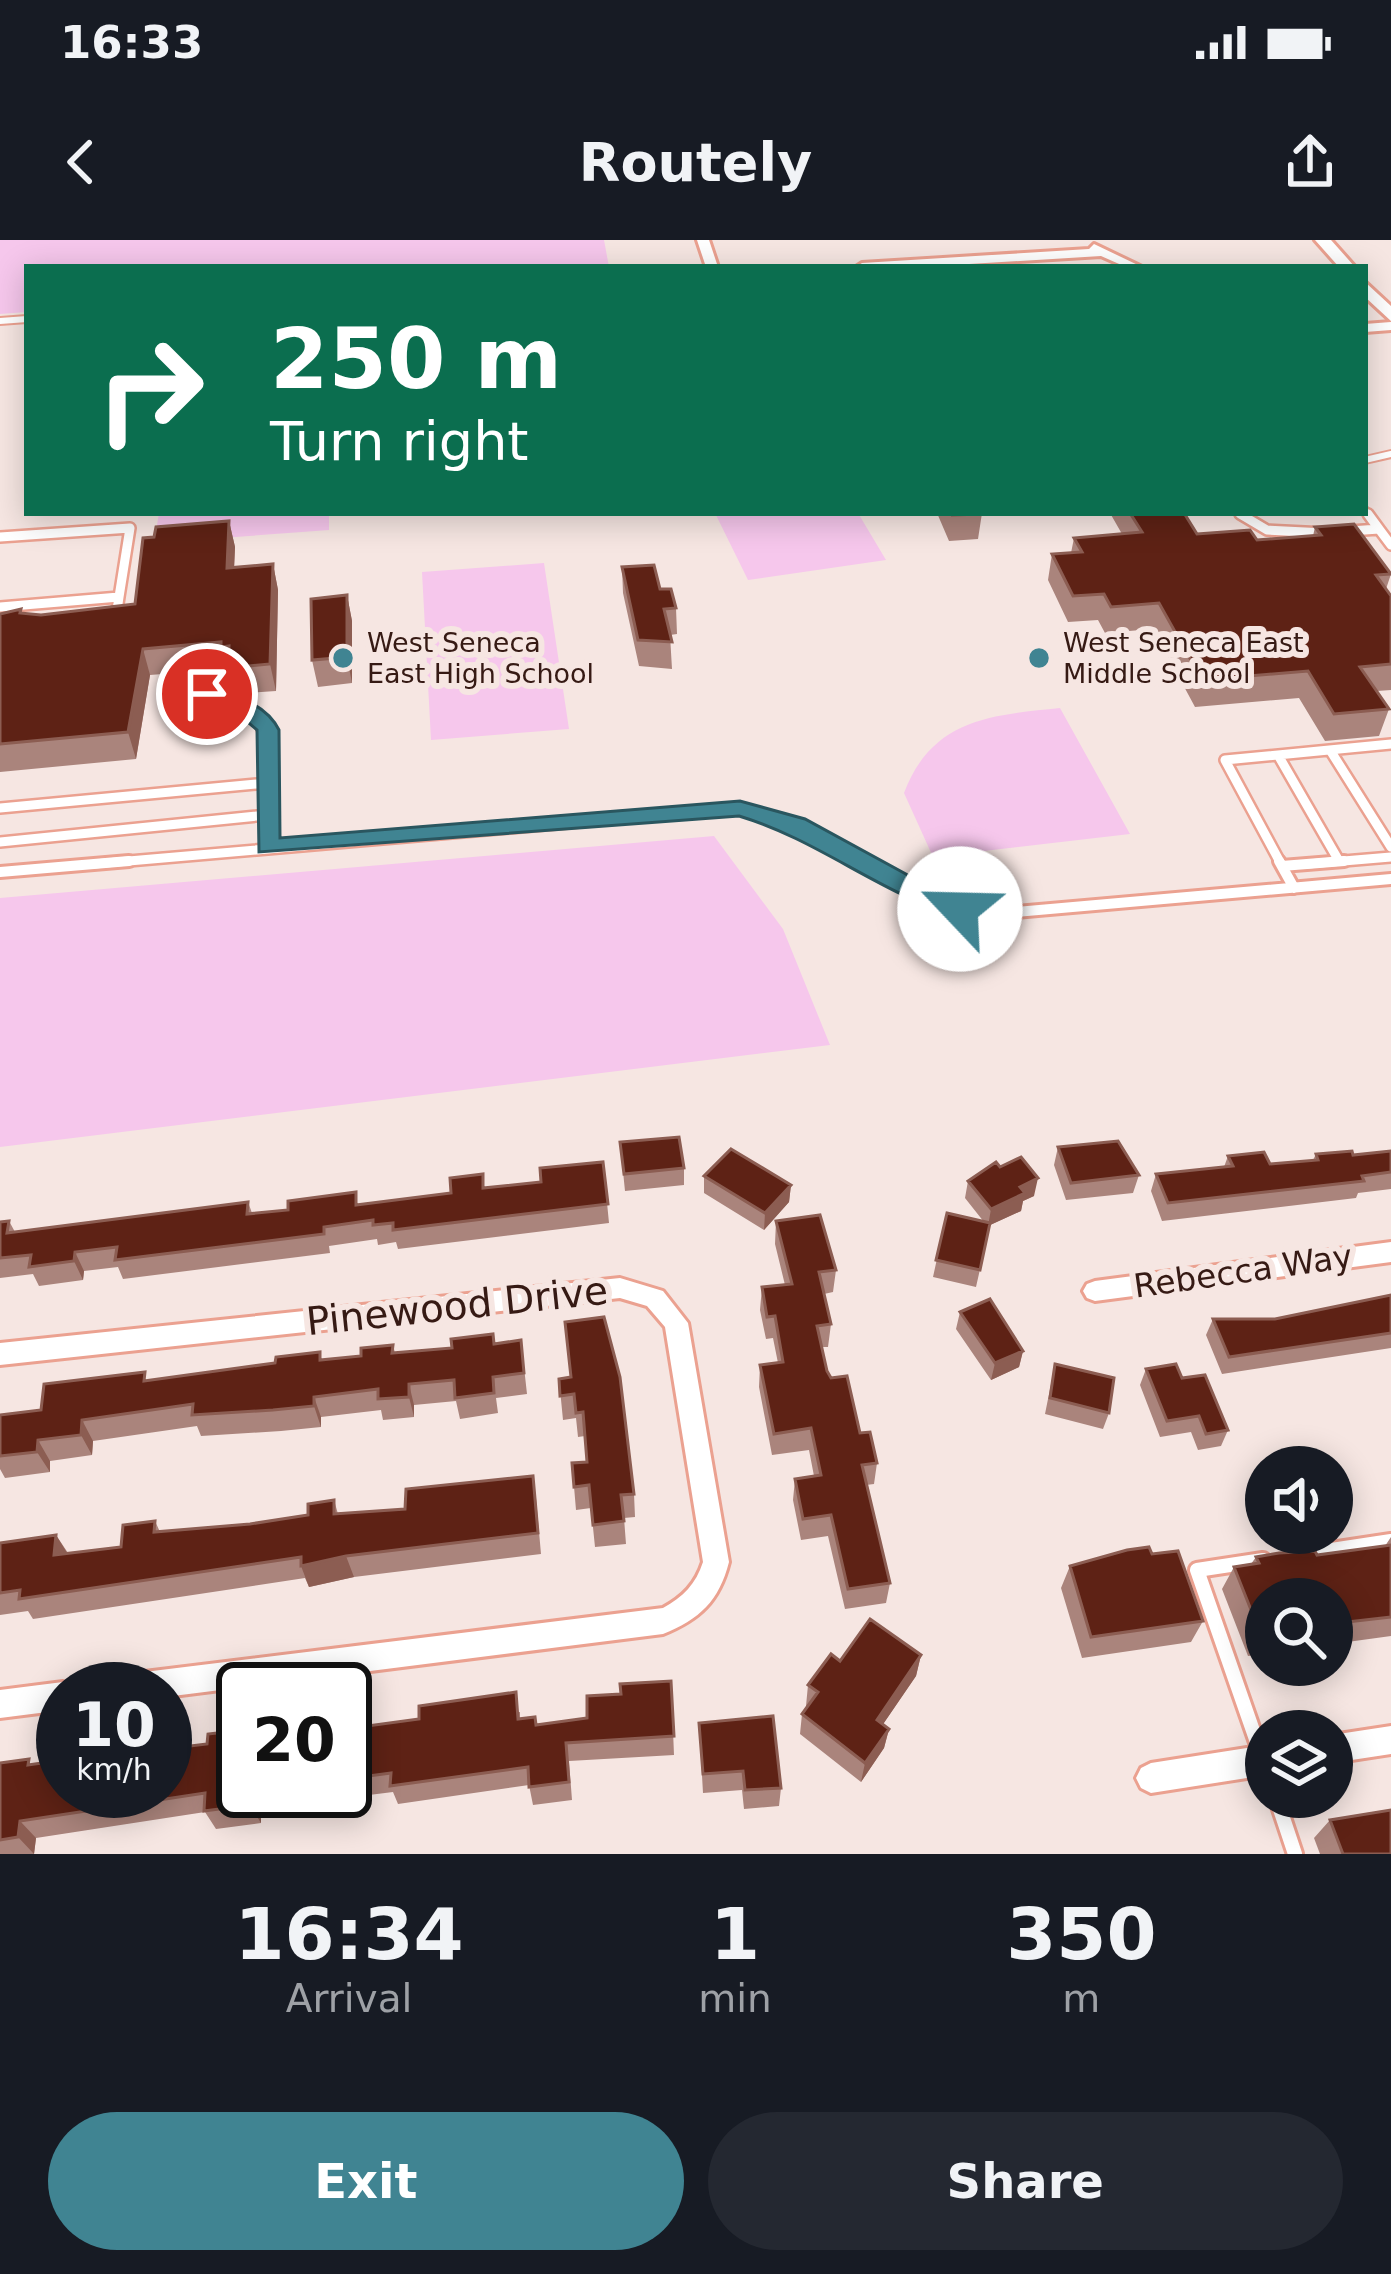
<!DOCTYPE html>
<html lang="en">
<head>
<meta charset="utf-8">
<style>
	:root { --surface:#171b24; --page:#242831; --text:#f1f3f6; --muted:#9ea1a6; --accent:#408492 }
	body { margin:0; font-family:"DejaVu Sans",sans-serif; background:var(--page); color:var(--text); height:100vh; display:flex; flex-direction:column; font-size:45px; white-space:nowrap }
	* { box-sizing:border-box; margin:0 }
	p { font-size:39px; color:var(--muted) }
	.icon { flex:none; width:66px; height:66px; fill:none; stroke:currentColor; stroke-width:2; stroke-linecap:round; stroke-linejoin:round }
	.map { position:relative; height:1614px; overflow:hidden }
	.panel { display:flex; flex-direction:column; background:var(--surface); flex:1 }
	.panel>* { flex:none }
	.hud { position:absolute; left:24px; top:24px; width:1344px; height:252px; border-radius:0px; box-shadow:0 6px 30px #0003; background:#0b6e4f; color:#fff; overflow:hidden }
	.tools { position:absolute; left:1245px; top:1206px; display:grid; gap:24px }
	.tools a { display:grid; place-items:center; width:108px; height:108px; border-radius:50%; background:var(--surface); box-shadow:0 6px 30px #0003; font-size:60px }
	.speed { position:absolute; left:36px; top:1422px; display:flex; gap:24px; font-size:60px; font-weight:700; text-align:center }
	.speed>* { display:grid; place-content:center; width:156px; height:156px; border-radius:50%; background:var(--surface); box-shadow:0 6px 30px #0003; line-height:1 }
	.speed small { font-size:30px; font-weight:400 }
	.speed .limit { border:6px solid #111; border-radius:18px; background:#fff; color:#111 }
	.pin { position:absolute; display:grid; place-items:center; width:102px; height:102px; color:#fff; margin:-51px; border:6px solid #fff; border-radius:50%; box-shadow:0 3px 12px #0007 }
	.me { position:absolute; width:132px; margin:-66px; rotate:294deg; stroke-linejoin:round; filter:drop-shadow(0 0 9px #0008) }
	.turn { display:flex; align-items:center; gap:42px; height:252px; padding:0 48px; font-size:54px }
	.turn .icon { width:156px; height:156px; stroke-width:2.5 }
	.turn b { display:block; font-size:84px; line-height:102px }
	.eta { display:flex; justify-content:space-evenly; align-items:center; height:204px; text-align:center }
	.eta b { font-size:72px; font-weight:700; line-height:84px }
	.cta { display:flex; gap:24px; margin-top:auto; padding:24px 48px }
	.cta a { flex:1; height:138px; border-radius:72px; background:var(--accent); color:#fff; font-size:48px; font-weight:700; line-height:138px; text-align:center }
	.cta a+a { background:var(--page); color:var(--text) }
	.status { display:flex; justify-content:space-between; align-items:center; height:84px; padding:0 60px; background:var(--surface); direction:ltr }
	.status svg { height:33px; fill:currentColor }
	header { display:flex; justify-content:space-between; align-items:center; height:156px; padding:0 48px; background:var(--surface); font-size:54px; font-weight:700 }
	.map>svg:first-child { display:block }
	.green { fill:#f6c7ec }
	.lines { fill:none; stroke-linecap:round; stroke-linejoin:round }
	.service-far3-casing { stroke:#eba190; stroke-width:10 }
	.service-far2-casing { stroke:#eba190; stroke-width:14 }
	.service-far1-casing { stroke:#eba190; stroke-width:16 }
	.service-casing { stroke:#eba190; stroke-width:20 }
	.minor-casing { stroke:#eba190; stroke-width:6 }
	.secondary-casing { stroke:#eba190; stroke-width:6 }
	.service-far3 { stroke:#fff; stroke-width:6 }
	.service-far2 { stroke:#fff; stroke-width:9 }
	.service-far1 { stroke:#fff; stroke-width:10 }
	.service { stroke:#fff; stroke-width:14 }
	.minor { fill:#fff; fill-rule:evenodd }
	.secondary { fill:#fff; fill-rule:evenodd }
	.wall { fill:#aa847c }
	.shaded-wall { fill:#8c5d52 }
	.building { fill:#5e2215; stroke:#8c5d52; stroke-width:3 }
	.route { fill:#408492; stroke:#2a565f; stroke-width:3 }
	.poi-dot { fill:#408492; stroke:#f6e6e2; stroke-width:4.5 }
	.labels { text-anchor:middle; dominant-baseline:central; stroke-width:12; stroke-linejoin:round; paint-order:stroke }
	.far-poi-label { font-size:27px; fill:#361a14; stroke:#f6e6e2; text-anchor:start }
	.street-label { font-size:33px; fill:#361a14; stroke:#f6e6e2 }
	.near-street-label { font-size:39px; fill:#361a14; stroke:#f6e6e2 }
</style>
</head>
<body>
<div class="status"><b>16:33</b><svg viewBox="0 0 49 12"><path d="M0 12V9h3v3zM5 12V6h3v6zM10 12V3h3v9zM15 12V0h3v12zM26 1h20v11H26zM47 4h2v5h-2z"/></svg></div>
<header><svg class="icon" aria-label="back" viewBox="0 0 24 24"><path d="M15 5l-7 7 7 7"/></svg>Routely<svg class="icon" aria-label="share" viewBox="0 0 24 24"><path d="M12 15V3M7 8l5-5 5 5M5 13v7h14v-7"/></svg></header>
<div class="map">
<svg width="1391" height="1614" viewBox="0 0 1391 1614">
	<rect width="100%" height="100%" fill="#f6e6e2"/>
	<path class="green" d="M0 0H604L609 27H27V72L0 74Z
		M159 273H329V290L154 303Z
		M715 273H858L886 320 748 340Z
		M544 323 569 489 431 500 422 332Z
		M1060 468 1130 594 933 617 904 553C932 479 990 475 1060 468Z
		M714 596 783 689 830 805 0 907V658Z"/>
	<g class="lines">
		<g class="service-far3-casing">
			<path id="service-far3" d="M0 81 27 79
				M1365 220 1391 214
				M1365 270 1370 277
				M1239 273 1243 277"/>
		</g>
		<g class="service-far2-casing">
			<path id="service-far2" d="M1240 274 1267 290 1325 293
				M1379 289 1391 305
				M1350 291 1379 289 1368 274
				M0 297 130 288 119 357
				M0 367 119 357 116 377
				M207 454C265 475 268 482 267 543
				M1330 510 1391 607
				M1278 515 1339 621
				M0 568 267 543 268 606
				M0 602 267 575
				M94 624 740 568 805 589 870 624
				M1281 624 1225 520 1391 504
				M1308 624 1391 617"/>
		</g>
		<g class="service-far1-casing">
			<path id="service-far1" d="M865 621 928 654 994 674 1391 639
				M1279 621 1294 648
				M1282 626 1344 621
				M0 632 129 621"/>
		</g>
		<g class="service-casing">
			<path id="service" d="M1305 1314 1391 1301
				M1263 1320 1197 1330 1266 1528
				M1276 1557 1295 1614"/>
		</g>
		<g class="minor-casing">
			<path id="minor" d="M697 0H709L718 27H706Z
				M1094 4 1142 27H1126L1101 16 920 27H856L862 23 1089 9Z
				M1391 82V90L1365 92V84Z
				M1391 1002V1022L1095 1061 1087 1058 1083 1051 1087 1044 1095 1041Z
				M620 1038 663 1051 688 1083 729 1322C719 1361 700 1379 663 1394L165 1457V1449H106L110 1439 120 1435 663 1368C683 1357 696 1344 703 1322L665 1087 647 1066 620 1058 0 1125V1103Z
				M63 1442 74 1449H63V1470L0 1478V1450Z
				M1391 1486V1514L1332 1523V1495Z
				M1266 1505V1535L1151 1553 1141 1548 1136 1538 1141 1528 1151 1523Z"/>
		</g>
		<g class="secondary-casing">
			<path id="secondary" d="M1315 0H1331L1355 27H1339Z
				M1365 42 1391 66V81L1365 57Z"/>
		</g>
		<use href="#service-far3" class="service-far3"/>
		<use href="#service-far2" class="service-far2"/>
		<use href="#service-far1" class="service-far1"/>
		<use href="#service" class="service"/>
		<use href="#minor" class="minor"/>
		<use href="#secondary" class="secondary"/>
	</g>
	<path class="wall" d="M937 273H982L978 299 949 301Z
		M1110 273H1184L1197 294 1257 300 1313 296 1315 287 1391 334 1386 349 1391 356V450L1377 451 1389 469 1379 496 1325 501 1299 458 1195 467 1153 389 1105 393 1098 380 1068 382 1048 340 1052 314 1071 313 1074 298 1122 294Z
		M229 281 235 307 234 327 273 324 278 350 276 451 235 454 230 433H228L226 429 150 435 136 519 0 532V374L41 375 135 364 154 297Z
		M622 327 660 349 676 368 677 394 670 395 672 429 639 426 623 353Z
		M347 355 352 381V443L318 447 312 420Z
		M620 902 684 928V945L625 951Z
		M1058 907 1139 935 1133 953 1066 960 1054 925Z
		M1391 911V949L1358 953 1356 958 1162 981 1151 951 1156 934 1224 927 1228 916 1270 924 1313 920 1316 914 1353 915Z
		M603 922 609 983 398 1009 396 1002 378 1005 377 999 329 1006 330 1013 123 1039 118 1027 84 1031 83 1040 39 1046 33 1034 0 1038V982L9 981 15 992 248 962 252 973 359 965 541 942Z
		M704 936 791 945 789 962 764 990 704 953Z
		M968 941 1034 956 1023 961 1021 971 990 985 976 1047 933 1037 947 973 984 982 965 958Z
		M776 981 836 1030 833 1052 824 1054 831 1084 828 1107H822L827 1131 877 1223 874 1244 866 1245 890 1343 886 1363 845 1369 828 1296 801 1300 793 1260 795 1239 814 1236 809 1210 772 1215 759 1147 760 1125 778 1123 773 1098 766 1099 760 1070 762 1047 785 1045 775 1004Z
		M1391 1055V1108L1222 1134 1206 1095 1213 1079H1275Z
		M960 1072 1023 1111 1019 1127 991 1140 956 1089Z
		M493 1094 495 1104 521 1100 527 1154 496 1158 498 1173 460 1179 456 1161 414 1165V1177L383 1180 381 1170 321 1177V1187L281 1191 201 1196 197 1186 93 1201 92 1215 50 1221V1232L5 1238 0 1229V1175L41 1170 149 1140 361 1116 393 1105 395 1113 452 1108Z
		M1055 1124 1109 1173 1103 1189 1045 1174Z
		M1146 1129 1182 1138 1228 1190 1221 1206 1198 1210 1191 1192 1160 1197 1140 1145Z
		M571 1137 634 1254 635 1277 624 1278 626 1304 595 1307 591 1268 576 1270 572 1223 587 1222 585 1196 578 1197 576 1178 563 1180 559 1139Z
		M536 1258 541 1314 354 1337 309 1347 305 1338 33 1379 28 1371 0 1375V1303L56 1295 68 1313 121 1307 155 1281 160 1292 250 1284 308 1275 334 1260 338 1274Z
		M1391 1297V1396L1340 1403 1335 1410H1332V1359H1266V1414L1248 1416 1222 1349 1234 1327 1251 1324 1256 1317 1317 1315 1385 1306Z
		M1152 1314 1203 1381 1191 1402 1082 1418 1061 1348 1070 1326Z
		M921 1415 916 1436 883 1484 889 1489 884 1508 861 1542 800 1494 802 1474 807 1467 806 1466 808 1445 840 1421Z
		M671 1441 674 1515 569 1521 572 1560 533 1565 529 1545 398 1564 393 1552 361 1556V1569L326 1573 320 1561 261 1570V1583L216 1589 205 1572 36 1598 34 1614H0V1523L33 1524 243 1551H345V1489L520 1472V1479L537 1485 587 1478 621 1454Z
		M699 1483 781 1548 779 1566 744 1569 742 1550 703 1553Z
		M1330 1580 1391 1614H1320L1314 1598Z"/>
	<path class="shaded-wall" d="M229 281 235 307 233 354 227 328Z
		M273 324 278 350 276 451 270 424Z
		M347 355 352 381V443L347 417Z
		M143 409 150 435 136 519 128 492Z
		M1038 938 1034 956 1023 961 1021 971 988 986 991 969 1020 947Z
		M791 945 789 962 764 990 765 973Z
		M75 1012 84 1031 83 1040 74 1021Z
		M1023 1111 1019 1127 991 1140 995 1123Z
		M409 1144 414 1165V1177L409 1157Z
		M314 1157 321 1177V1187L314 1166Z
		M82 1180 93 1201 92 1215 81 1195Z
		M38 1200 50 1221V1232L37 1212Z
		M56 1295 69 1316 54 1315Z
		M346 1316 354 1337 309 1347 301 1326Z
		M921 1415 916 1436 873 1499 877 1480Z
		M889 1489 884 1508 861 1542 865 1523Z
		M353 1538 361 1556V1569L353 1551Z
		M251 1552 261 1570V1583L250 1565Z
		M20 1581 36 1598 34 1614 18 1597Z"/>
	<path class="building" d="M951 273H982V274L952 275Z
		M1130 273H1184L1197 294 1250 290 1257 300 1321 295 1315 287 1354 284 1391 334 1376 335 1391 356V424L1360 427 1389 469 1334 474 1308 431 1202 440 1159 363 1111 367 1104 354 1073 356 1052 314 1082 312 1074 298 1142 292Z
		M229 281 227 328 273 324 270 424 228 428 229 406 221 407V402L143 409 128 492 0 504V374L21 369 20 373 41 375 135 364 143 298 154 297 156 287Z
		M654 325 660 349H671L676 368 664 369 672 402 638 400 622 327Z
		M347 355V417L312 420 311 359Z
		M679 897 684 928 624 934 620 902Z
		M1118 901 1139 935 1071 943 1058 907Z
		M731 909 791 945 765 973 704 936Z
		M1352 911 1353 915 1391 911V932L1362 936 1364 941 1168 963 1156 934 1233 926 1228 916 1264 912 1270 924 1318 920 1316 914Z
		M1021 917 1038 938 1020 947 1025 953 991 969 968 941 996 922 1000 927Z
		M603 922 608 964 393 990V983L373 985V980L324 987V994L115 1020 117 1007 75 1012 74 1021 29 1027 31 1015 0 1018V982L9 981 7 993 248 962 247 974 288 970V961L356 952V965L451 953 450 938 483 934V948L541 942 540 928Z
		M947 973 990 983 980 1030 936 1020Z
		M820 975 836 1030 819 1032 831 1084 817 1086 827 1131 831 1138 847 1136 860 1193 870 1192 877 1223 862 1225 890 1343 848 1349 831 1275 803 1279 795 1239 821 1235 811 1188 774 1194 760 1125 783 1122 775 1076 767 1077 762 1047 792 1044 776 981Z
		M1391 1055V1093L1229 1117 1213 1079H1275Z
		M990 1059 1023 1111 995 1123 960 1072Z
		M604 1077 620 1137 634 1254 621 1255 624 1281 593 1285 589 1245 574 1247 572 1223 587 1222 583 1172 576 1173 574 1154 560 1156 559 1139 571 1137 565 1082Z
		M493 1094 494 1104 521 1100 524 1133 493 1137 494 1153 455 1158 454 1140 409 1144V1157L378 1159V1149L314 1157V1166L273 1170 192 1175 193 1164 82 1180 81 1195 38 1200 37 1212 0 1216V1175L41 1170 44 1144 145 1132 144 1141 275 1123 276 1117 320 1112V1120L361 1116V1108L393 1105 392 1113 452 1108 451 1099Z
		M1055 1124 1114 1138 1109 1173 1050 1158Z
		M1176 1124 1182 1138 1205 1135 1228 1190 1206 1194 1199 1176 1167 1181 1146 1129Z
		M533 1236 538 1293 346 1316 301 1326V1317L19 1359 20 1350 0 1353V1303L56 1295 54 1315 121 1307 123 1285 155 1281 154 1292 250 1284 308 1275V1264L334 1260V1274L405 1269 406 1249Z
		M1391 1305V1377L1347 1382 1350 1389 1332 1392V1359H1266V1395H1261L1234 1327 1259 1323 1256 1317 1279 1313 1315 1311 1317 1315Z
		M1149 1307 1152 1314 1178 1311 1203 1381 1091 1397 1070 1326 1127 1310Z
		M870 1379 921 1415 877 1480 889 1489 865 1523 802 1474 818 1452 808 1445 831 1414 840 1421Z
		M671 1441 674 1496 566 1503 569 1542 529 1547 528 1527 390 1546 391 1533 353 1538V1551L317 1555 318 1551H345V1489L419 1479V1466L516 1452 518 1479 535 1477 536 1485 587 1478V1456L621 1454 620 1444Z
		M773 1476 781 1548 745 1550 743 1531 703 1534 699 1483Z
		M243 1490V1551H256L251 1552 250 1565 204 1571 205 1553 20 1581 18 1597 0 1600V1523L29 1519 28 1525 63 1520V1551H165V1509L207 1504 208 1494Z
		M1391 1570V1614H1343L1330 1580Z"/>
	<path class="route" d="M207 447C234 455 266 463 279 490L280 598 740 561 805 579 937 651 969 663 973 669 960 677C882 655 819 600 739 576L259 612 257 490 236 472 199 458V449Z"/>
	<g class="poi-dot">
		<circle cx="343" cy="418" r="12"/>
		<circle cx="1039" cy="418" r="12"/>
	</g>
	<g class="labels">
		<g class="far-poi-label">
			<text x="367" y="402">West Seneca<tspan x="367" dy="31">East High School</tspan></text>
			<text x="1063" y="402">West Seneca East<tspan x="1063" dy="31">Middle School</tspan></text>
		</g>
		<g class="street-label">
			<text transform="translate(1243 1031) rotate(-8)">Rebecca Way</text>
		</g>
		<g class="near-street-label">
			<text transform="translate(457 1066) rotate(-6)">Pinewood Drive</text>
		</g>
	</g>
</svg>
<div class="tools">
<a><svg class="icon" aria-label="sound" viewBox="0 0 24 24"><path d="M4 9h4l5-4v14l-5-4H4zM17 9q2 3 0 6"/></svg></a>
<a><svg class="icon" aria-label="search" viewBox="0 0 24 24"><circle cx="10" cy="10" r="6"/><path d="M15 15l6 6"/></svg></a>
<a><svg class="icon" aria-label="layers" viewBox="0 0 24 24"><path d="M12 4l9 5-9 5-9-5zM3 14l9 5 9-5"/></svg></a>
</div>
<div class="speed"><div>10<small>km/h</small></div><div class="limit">20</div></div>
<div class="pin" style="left:207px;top:454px;background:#d93025"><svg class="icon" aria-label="arrive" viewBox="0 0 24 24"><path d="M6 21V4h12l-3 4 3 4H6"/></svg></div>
<svg class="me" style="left:960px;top:669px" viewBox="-20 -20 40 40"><circle r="19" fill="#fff"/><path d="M0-13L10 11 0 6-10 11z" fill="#408492"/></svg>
<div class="hud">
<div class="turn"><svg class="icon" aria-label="right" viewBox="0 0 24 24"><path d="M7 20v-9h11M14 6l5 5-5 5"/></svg><div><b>250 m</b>Turn right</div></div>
</div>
</div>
<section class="panel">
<div class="eta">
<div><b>16:34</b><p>Arrival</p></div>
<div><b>1</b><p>min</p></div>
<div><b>350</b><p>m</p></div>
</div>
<div class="cta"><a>Exit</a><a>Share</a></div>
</section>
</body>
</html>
